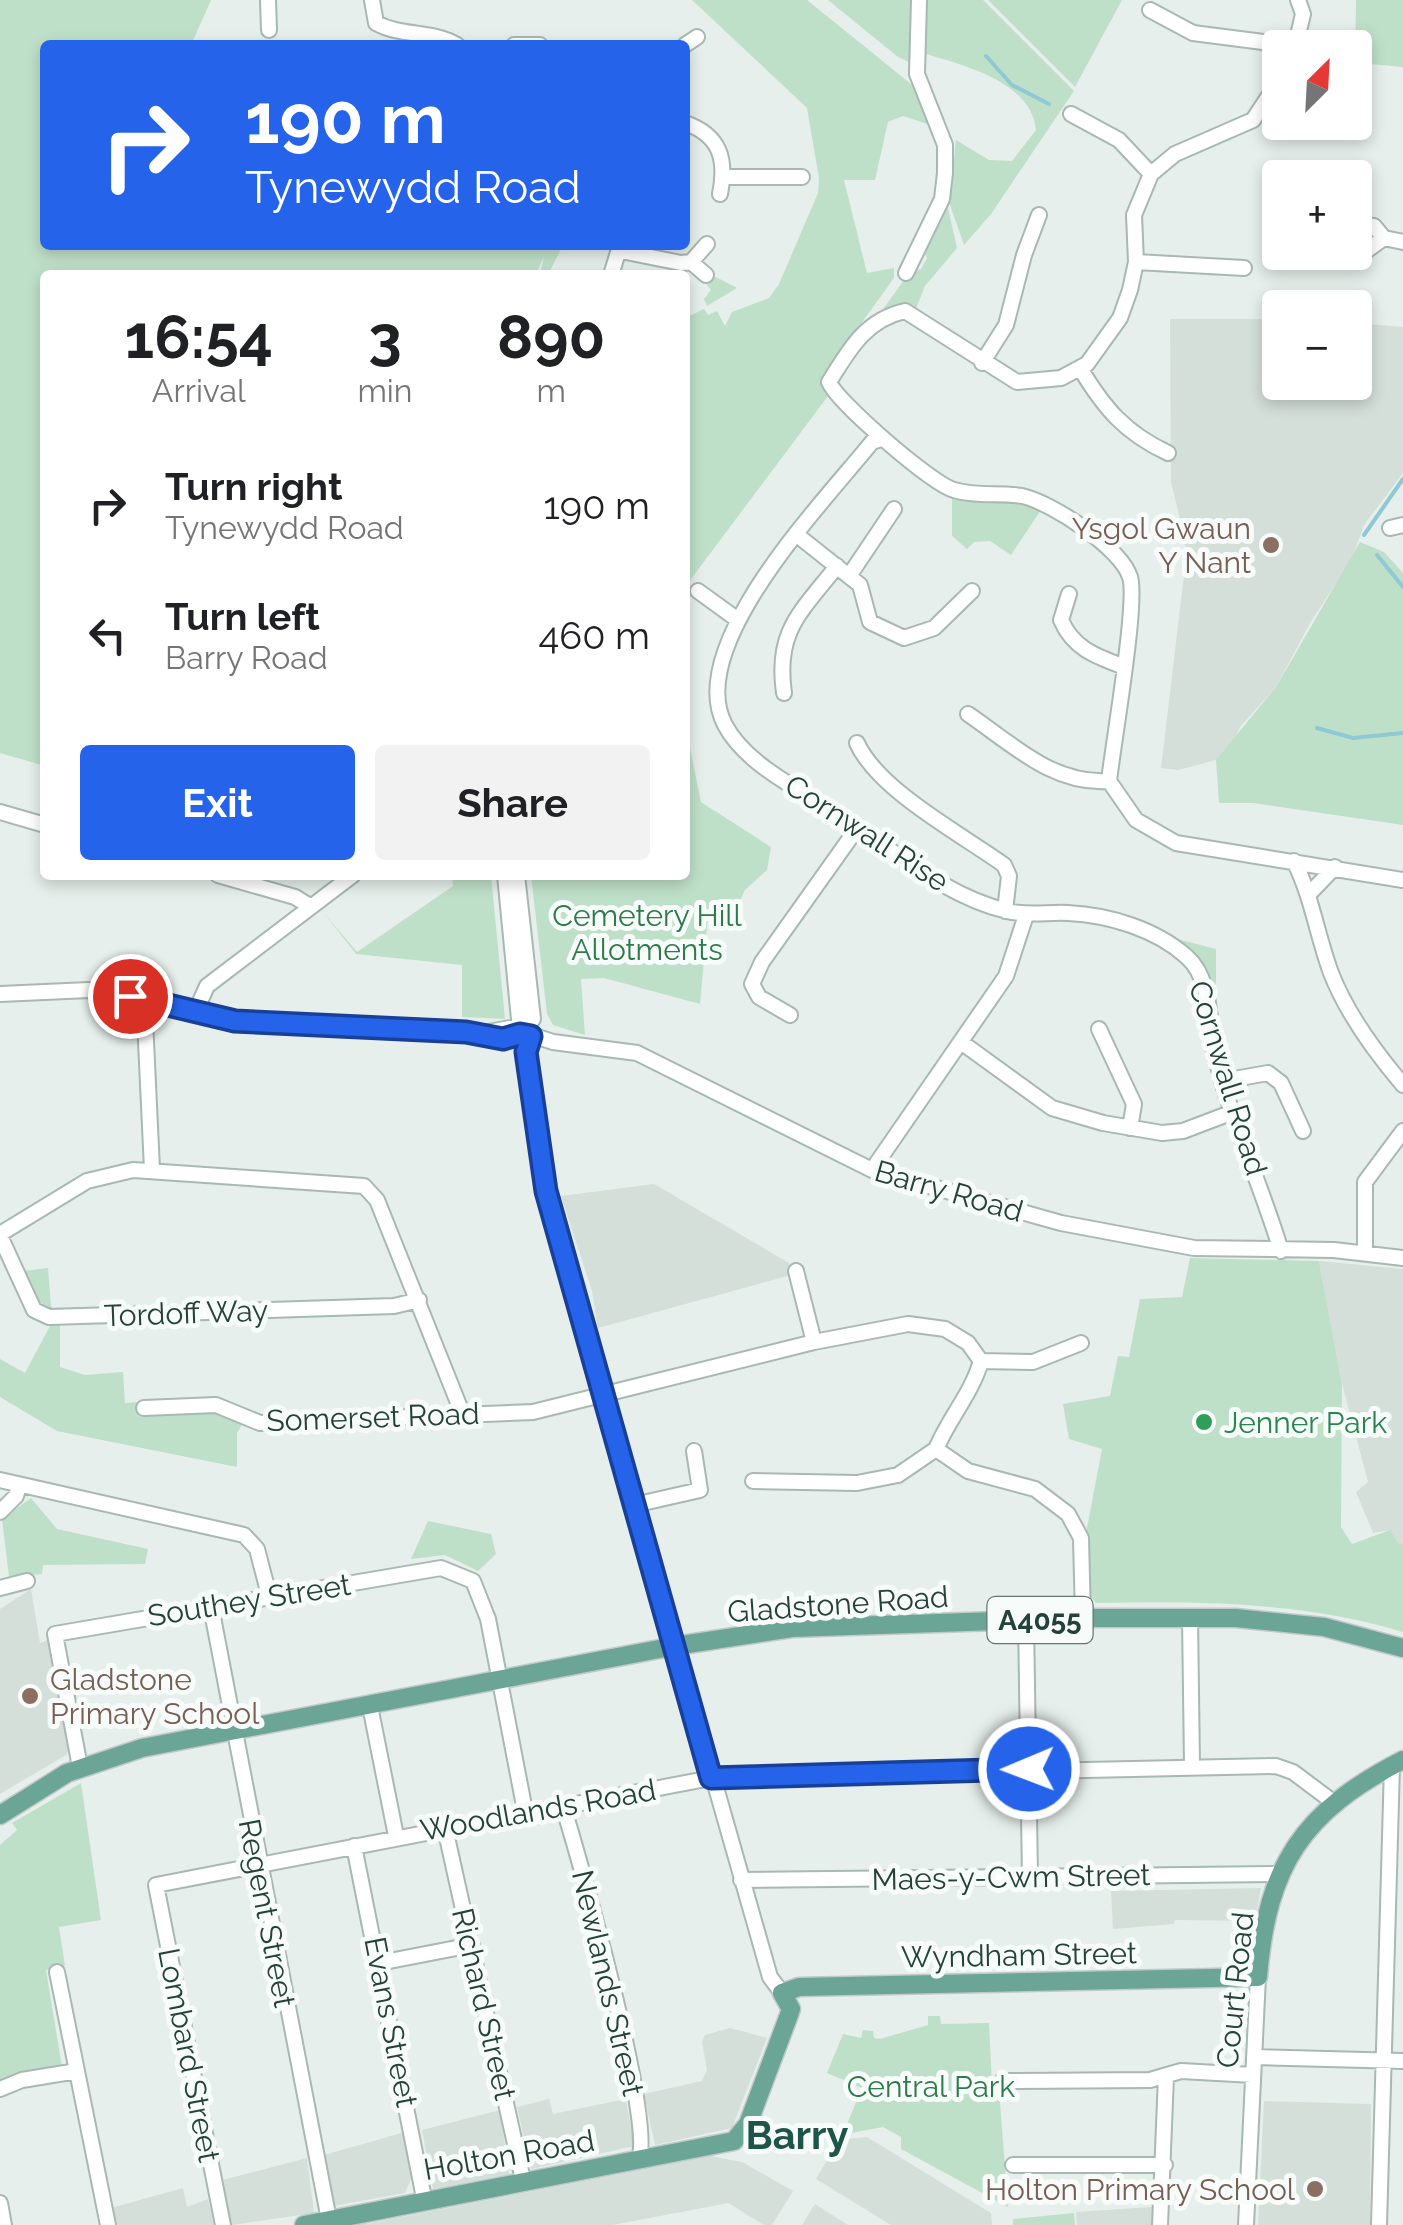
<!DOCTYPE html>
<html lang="en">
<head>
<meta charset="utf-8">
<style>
	:root { --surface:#fff; --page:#f2f2f2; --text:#202124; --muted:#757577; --accent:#2563eb }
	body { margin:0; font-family:Raleway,sans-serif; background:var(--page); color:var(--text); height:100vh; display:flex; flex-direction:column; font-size:38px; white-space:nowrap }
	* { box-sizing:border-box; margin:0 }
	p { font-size:32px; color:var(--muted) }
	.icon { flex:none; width:55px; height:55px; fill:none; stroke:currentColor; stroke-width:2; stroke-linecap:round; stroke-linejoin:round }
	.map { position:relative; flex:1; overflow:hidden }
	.side { position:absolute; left:40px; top:270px; width:650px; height:610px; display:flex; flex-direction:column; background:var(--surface); border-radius:10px; box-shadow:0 5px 15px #0003 }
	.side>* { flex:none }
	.hud { position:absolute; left:40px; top:40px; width:650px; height:210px; border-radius:10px; box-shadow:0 5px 15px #0003; background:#2563eb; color:#fff; overflow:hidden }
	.needle { width:65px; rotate:24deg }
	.fabs { position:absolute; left:1262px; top:30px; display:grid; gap:20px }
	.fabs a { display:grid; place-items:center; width:110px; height:110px; border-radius:10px; background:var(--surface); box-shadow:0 5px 15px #0003; font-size:50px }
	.pin { position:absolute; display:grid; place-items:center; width:85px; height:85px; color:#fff; margin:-42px; border:5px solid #fff; border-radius:50%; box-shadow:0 2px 10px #0007 }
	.me { position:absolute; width:110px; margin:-55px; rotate:269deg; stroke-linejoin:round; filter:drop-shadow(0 0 8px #0008) }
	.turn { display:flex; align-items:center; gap:35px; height:210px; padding:0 40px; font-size:45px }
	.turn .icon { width:130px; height:130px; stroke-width:2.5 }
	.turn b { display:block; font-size:70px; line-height:85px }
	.eta { display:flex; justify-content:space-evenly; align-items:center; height:170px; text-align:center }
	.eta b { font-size:60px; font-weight:700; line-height:70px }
	.button { display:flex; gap:20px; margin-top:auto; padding:20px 40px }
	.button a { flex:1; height:115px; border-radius:10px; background:var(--accent); color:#fff; font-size:40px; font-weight:700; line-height:115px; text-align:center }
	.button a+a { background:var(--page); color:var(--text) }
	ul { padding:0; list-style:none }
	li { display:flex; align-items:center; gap:30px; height:130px; padding:0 40px }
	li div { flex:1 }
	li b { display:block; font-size:38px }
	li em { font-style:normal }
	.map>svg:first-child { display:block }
	.built { fill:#d4dfda }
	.green { fill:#bfe0c8 }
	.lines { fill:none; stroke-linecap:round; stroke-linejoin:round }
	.stream { stroke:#8ec9d4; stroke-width:4 }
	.minor-casing { stroke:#a8b8b2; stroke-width:18 }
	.major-casing { stroke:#c2cac8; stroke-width:21 }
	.minor { stroke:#fff; stroke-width:14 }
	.major { stroke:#6aa596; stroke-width:18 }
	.route-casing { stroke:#184099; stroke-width:25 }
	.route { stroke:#2563eb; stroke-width:18 }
	.education-dot { fill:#8d6e63; stroke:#f7fbf9; stroke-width:4 }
	.leisure-dot { fill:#2e9e5b; stroke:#f7fbf9; stroke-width:4 }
	.labels { text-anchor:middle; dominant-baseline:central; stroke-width:10; stroke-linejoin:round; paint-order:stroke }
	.shield { fill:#f7fbf9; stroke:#637a73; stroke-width:2.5 }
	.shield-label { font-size:28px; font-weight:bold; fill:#24423a }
	.education-label { font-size:30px; fill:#785e54; stroke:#f7fbf9; text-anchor:end }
	.street-label { font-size:30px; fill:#24423a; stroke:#f7fbf9 }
	.park-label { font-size:30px; fill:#2d7a4b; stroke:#f7fbf9 }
	.leisure-label { font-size:30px; fill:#27864d; stroke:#f7fbf9; text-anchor:start }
	.district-label { font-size:40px; font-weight:bold; fill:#1f5548; stroke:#f7fbf9 }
</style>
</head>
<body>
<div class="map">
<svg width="1403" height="2225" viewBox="0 0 1403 2225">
	<rect width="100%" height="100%" fill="#e6efeb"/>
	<path class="built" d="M1170 319H1280V382H1355V323L1403 327V473L1364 525 1351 561 1310 623 1276 687 1240 727 1231 747 1216 760 1178 770 1161 768 1185 567V539L1171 482Z
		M654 1184 789 1263 791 1275 598 1328 592 1291 561 1196Z
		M1319 1261 1403 1269V1543L1399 1545 1390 1530 1373 1533 1356 1492 1368 1482 1342 1384Z
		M31 1589 40 1643 48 1640 70 1748 66 1755 0 1794V1609Z
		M1261 1888 1255 1921 1175 1920 1174 1924 1113 1929 1111 1891Z
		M730 2028 767 2038 732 2128 655 2145 644 2094 702 2081 707 2070 702 2042 705 2035Z
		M549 2099 553 2114 626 2099 634 2146 531 2169 517 2107Z
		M1264 2101 1371 2104 1370 2225H1258Z
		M500 2110 509 2174 433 2189 422 2130Z
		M405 2132 411 2179 405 2193 333 2206 324 2155Z
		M867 2137 991 2213 992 2225H891L816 2179 839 2140Z
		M710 2156 742 2162 793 2191 772 2225H764L728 2203 613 2225H304L363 2211 367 2224Z
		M307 2158 314 2213 232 2225 223 2180Z
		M183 2188 187 2207 208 2199 214 2225H118L111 2208Z
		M815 2204 848 2225H802Z
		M1152 2207 1151 2225H1077L1076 2212Z"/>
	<path class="green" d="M0 0H211L191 45H45V245H563L548 275H540L544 256 536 275H45V766L0 753Z
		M692 0H807L911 84 933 126 903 116 888 122 875 180H844L867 273 894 268V278L850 339 824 386 828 396 685 587V318L704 309 708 315 717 311 725 326 732 312 769 298 779 284 818 193 819 178 807 108Z
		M828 0H914L913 64 898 57Z
		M923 0H983L1074 91 991 214 964 245 949 202 956 140 989 160 1012 161 1036 130C1032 81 960 64 919 52Z
		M988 0H1122L1075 87Z
		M1356 0H1403V67L1370 64 1367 86 1355 84Z
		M947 204 957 248 925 286 915 311 897 307 881 312 909 273 921 269 927 258 924 252Z
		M710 274 737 288 707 306 704 299 711 290 703 279Z
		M952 494 1043 507 1011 555 990 541 974 542 967 549 952 536Z
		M1360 542 1384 552 1403 573V825L1253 803H1219L1216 760 1276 687Z
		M685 724 701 802 771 847 767 870 745 890 731 919 708 916 700 1004 604 978 581 979 585 1035 553 1025 547 1014 531 875H685Z
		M452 875H491L505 1019 462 1017V965L356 954 324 913 357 952 453 886Z
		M1177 939 1216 949V991L1190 950Z
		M1190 1258 1319 1261 1342 1384 1341 1527 1352 1544 1390 1530 1399 1544 1403 1543V1632C1302 1602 1201 1601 1096 1603L1089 1595 1087 1528 1102 1449 1069 1439 1063 1404 1110 1396 1118 1356 1129 1357 1140 1299 1182 1297Z
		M48 1268 51 1306 54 1310 39 1302 24 1271Z
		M51 1324H60V1367L85 1375 123 1372 125 1403 139 1402 140 1411 210 1408 243 1423 237 1433V1467L57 1431 0 1397V1359L25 1373Z
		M31 1498 57 1529 148 1549 145 1564 43 1565 42 1574 9 1577 2 1519Z
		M428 1521 491 1534 496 1554 478 1571 445 1555 411 1559Z
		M81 1783 101 1920 59 1927 65 1966 46 1970 62 2067 0 2084V1845L17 1830 12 1823Z
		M928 2016H940L941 2024 989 2023 992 2085 999 2089 1008 2207 901 2149V2137L883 2127 851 2133 847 2124 862 2088 827 2073 843 2034 861 2038 863 2030 873 2031 874 2038 880 2039 928 2025Z
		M1074 2213 1075 2225H1013V2219Z"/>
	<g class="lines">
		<path class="stream" d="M986 56 1012 85 1049 104
			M1364 535 1403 479
			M1377 555 1403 587
			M1317 728 1353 738 1403 733"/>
		<g class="minor-casing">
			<path id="minor" d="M268 0 269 30
				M372 0 376 23C402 37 431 30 457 45
				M1150 10 1193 33 1263 42 1280 51
				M514 45H540
				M685 45 697 37
				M1295 48 1303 14 1298 0
				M1071 114 1119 140 1151 174
				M685 123C720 135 727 159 720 194
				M724 177H802
				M1355 225 1374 226 1384 238 1403 242
				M621 251 681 263 691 262 707 244
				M1355 259 1384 238
				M691 262 706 275
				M1136 262 1244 268
				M906 273 942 199 945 173V145L917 74 919 0
				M611 275 620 246
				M982 363 1006 325 1024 255 1039 215
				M1080 368C1104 408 1125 433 1168 453
				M881 439 872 442C824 502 683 646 725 725 746 765 801 790 837 814 891 848 944 896 1007 911 1028 916 1047 912 1068 913 1109 915 1156 929 1187 957 1211 978 1209 1021 1214 1049 1229 1118 1261 1183 1281 1251
				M1390 528 1403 525
				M797 535 860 585 870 622 904 638 934 628 972 591
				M849 576 894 509
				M698 591 738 620
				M1069 594 1061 620C1073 648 1095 656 1122 666
				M784 693C775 631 801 612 837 566
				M968 714C1012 744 1053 785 1109 781
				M857 743C878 790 961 834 1004 865L1009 876 1005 911
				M1109 781C1113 744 1138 602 1130 577 1121 548 1051 502 1022 496 1000 492 976 497 954 490 932 484 837 402 829 382 849 350 865 320 905 311L1017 382 1061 378 1087 364 1120 318 1130 290 1136 262 1134 215 1151 174 1175 154 1253 120 1280 79
				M1109 781 1136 820 1176 843 1403 880
				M0 812 45 825
				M1294 861C1312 897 1317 935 1331 973 1347 1014 1375 1052 1403 1085
				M218 875 295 897 311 907
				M505 875 519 1019 531 1036 526 1052 552 1212 770 1977 782 1993
				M517 875 533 1019 527 1027
				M1310 893 1335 867
				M0 994 89 990 235 1021 466 1032 509 1039 519 1034
				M144 999 152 1169
				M195 1013 207 986 353 875
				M790 1015 759 997 752 984 762 962 858 827
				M1099 1029 1134 1104 1130 1128
				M483 1033 510 1028 553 1042 637 1053 872 1170 1061 1223 1194 1248 1334 1250 1403 1258
				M961 1042 1052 1108 1103 1123 1162 1133 1183 1131 1233 1112
				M1223 1081 1268 1073 1281 1083 1303 1131
				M872 1170 1006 976 1026 915
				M0 1234 87 1181 133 1170 364 1186 377 1200 463 1415
				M0 1236 34 1310 49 1317 394 1306 419 1300
				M1365 1252V1182L1403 1131
				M796 1271 814 1342
				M144 1408 216 1405 260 1423 533 1412 814 1342 908 1324 945 1329 968 1343 981 1361 1033 1362 1081 1343
				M936 1449C949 1418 972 1393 981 1361
				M0 1480 244 1535 257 1549 270 1599
				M753 1481 857 1483 898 1475 936 1449 968 1471 1035 1489 1068 1514 1081 1538 1083 1618
				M634 1505 700 1490 694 1451
				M0 1512 16 1496 19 1486
				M0 1588 27 1581
				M211 1607 330 2225
				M1190 1618 1192 1765
				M1026 1621 1030 1877
				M370 1706 396 1836
				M80 1767 55 1634 441 1568 473 1581 488 1619 525 1811
				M563 1806C578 1854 657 2130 638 2160
				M445 1828 523 2180
				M354 1846 424 2198
				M741 1880 1280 1874
				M379 1963 472 1945
				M57 1972 108 2225
				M1254 2057 1403 2061
				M1002 2081 1150 2080 1181 2071 1253 2075
				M0 2089 22 2080 77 2071
				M1013 2165H1165
				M0 2203 4 2225
				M223 2225 156 1885 711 1778 1276 1766 1293 1772 1333 1802
				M1160 2225 1166 2076
				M1246 2225 1258 1977
				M1379 2225 1392 1766"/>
		</g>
		<g class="major-casing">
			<path id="major" d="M0 1815 67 1773 142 1748 675 1646 792 1628 1083 1618H1236L1324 1627 1403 1648
				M304 2225 734 2141 748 2124 789 2015 791 2009 782 1993 799 1987 1258 1977C1267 1865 1303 1811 1403 1760"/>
		</g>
		<use href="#minor" class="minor"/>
		<use href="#major" class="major"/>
	</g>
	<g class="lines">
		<g class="route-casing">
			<path id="route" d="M130 996 235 1021 466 1032 503 1039 520 1034 531 1036 526 1052 546 1191 711 1778 1029 1769"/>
		</g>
		<use href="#route" class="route"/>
	</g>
	<g class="education-dot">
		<circle cx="1271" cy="545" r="10"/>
		<circle cx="30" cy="1696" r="10"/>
		<circle cx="1315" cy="2189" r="10"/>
	</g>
	<circle class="leisure-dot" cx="1204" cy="1422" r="10"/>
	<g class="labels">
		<rect class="shield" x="987.5" y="1597" width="105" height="46" rx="8"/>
		<g class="shield-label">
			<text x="1040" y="1620">A4055</text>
		</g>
		<g class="education-label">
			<text x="1251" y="528">Ysgol Gwaun<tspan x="1251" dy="34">Y Nant</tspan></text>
			<text x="50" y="1679" text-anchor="start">Gladstone<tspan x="50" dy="34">Primary School</tspan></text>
			<text x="1295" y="2189">Holton Primary School</text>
		</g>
		<g class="street-label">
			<text transform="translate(867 833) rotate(33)">Cornwall Rise</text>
			<text transform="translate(1228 1078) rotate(73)">Cornwall Road</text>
			<text transform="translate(949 1191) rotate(16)">Barry Road</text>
			<text transform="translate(186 1313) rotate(-2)">Tordoff Way</text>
			<text transform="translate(373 1417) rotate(-2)">Somerset Road</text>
			<text transform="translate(249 1600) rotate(-9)">Southey Street</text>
			<text transform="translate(838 1604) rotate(-4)">Gladstone Road</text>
			<text transform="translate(538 1810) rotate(-10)">Woodlands Road</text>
			<text transform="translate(1011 1877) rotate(-1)">Maes-y-Cwm Street</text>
			<text transform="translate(267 1913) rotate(79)">Regent Street</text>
			<text transform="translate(1019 1955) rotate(-1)">Wyndham Street</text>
			<text transform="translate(608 1983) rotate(77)">Newlands Street</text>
			<text transform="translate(1235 1990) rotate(-84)">Court Road</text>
			<text transform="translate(484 2004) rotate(77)">Richard Street</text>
			<text transform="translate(391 2022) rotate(79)">Evans Street</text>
			<text transform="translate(189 2055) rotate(79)">Lombard Street</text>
			<text transform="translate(509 2155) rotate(-10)">Holton Road</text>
		</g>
		<g class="park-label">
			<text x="647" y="915">Cemetery Hill<tspan x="647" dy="34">Allotments</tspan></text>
			<text x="931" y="2086">Central Park</text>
		</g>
		<g class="leisure-label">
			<text x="1224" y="1422">Jenner Park</text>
		</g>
		<g class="district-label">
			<text x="797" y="2134">Barry</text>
		</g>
	</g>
</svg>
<div class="fabs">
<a><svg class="needle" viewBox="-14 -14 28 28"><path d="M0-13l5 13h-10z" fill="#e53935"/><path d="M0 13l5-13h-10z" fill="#757577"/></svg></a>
<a>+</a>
<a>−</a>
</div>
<div class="pin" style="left:130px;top:996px;background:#d93025"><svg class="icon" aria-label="arrive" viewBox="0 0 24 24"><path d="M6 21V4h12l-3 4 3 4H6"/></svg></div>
<svg class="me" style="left:1029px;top:1769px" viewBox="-20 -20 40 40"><circle r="17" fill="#2563eb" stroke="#fff" stroke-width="3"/><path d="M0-11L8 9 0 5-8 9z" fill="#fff"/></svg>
<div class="hud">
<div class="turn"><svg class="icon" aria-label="right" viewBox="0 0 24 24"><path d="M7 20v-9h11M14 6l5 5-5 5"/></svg><div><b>190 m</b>Tynewydd Road</div></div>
</div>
<section class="side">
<div class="eta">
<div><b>16:54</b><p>Arrival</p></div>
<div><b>3</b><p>min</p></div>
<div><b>890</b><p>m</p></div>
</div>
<ul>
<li><svg class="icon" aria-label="right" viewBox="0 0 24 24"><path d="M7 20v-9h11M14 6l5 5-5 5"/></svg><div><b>Turn right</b><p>Tynewydd Road</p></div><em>190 m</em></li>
<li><svg class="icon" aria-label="left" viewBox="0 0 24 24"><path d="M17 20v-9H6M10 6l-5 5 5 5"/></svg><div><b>Turn left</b><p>Barry Road</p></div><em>460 m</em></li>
</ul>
<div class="button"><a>Exit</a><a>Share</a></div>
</section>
</div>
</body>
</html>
